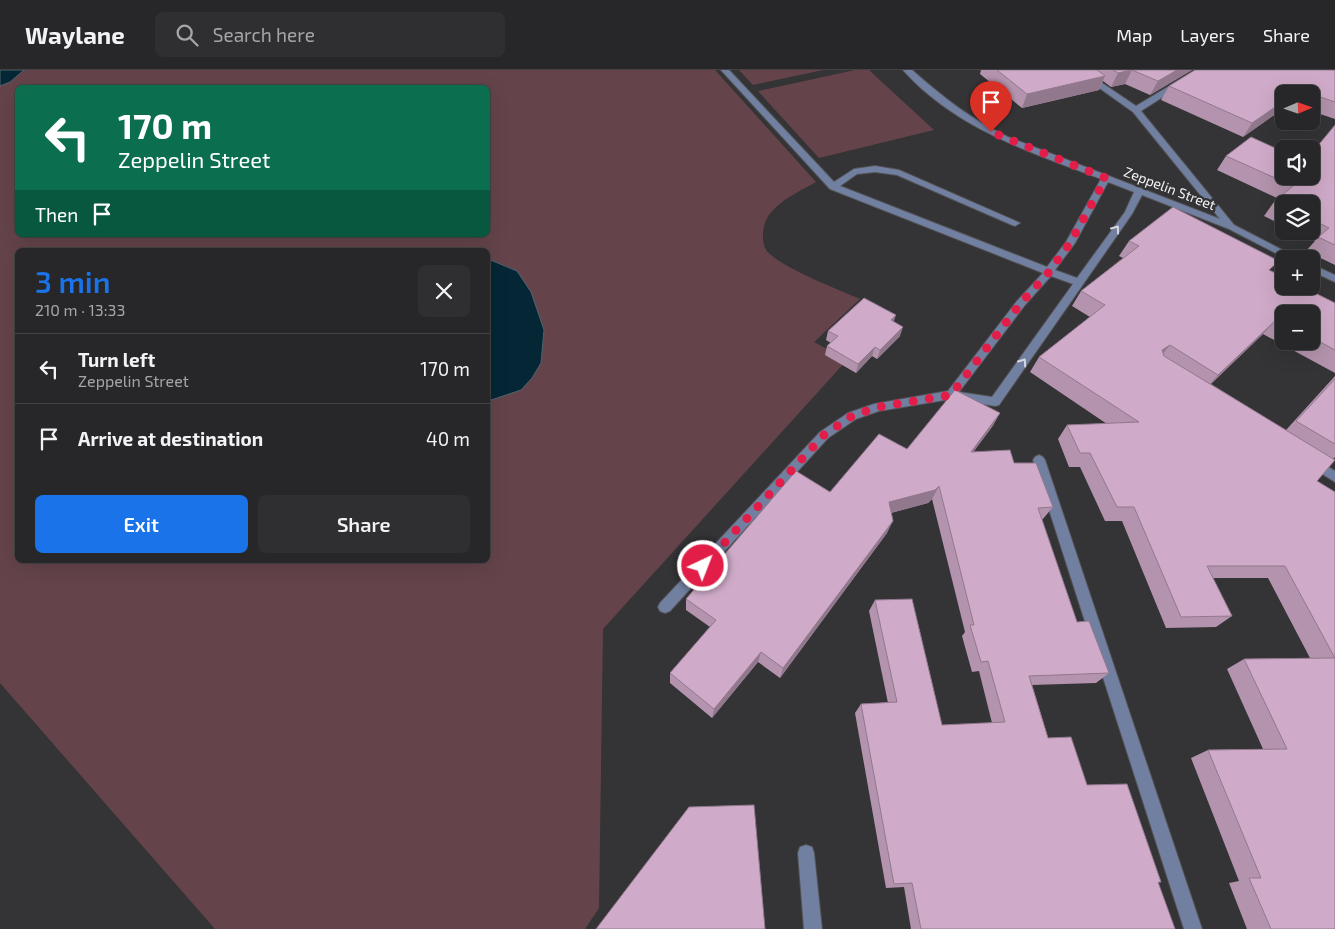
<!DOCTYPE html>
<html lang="en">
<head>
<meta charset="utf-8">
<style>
	:root { --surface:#272628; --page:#2f2e30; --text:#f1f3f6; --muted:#a4a5a8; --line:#434345; --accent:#1a73e8 }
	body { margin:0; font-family:"Exo 2",sans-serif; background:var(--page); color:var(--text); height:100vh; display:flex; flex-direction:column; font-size:19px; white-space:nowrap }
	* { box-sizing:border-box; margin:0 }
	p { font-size:16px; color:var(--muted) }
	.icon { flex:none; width:28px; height:28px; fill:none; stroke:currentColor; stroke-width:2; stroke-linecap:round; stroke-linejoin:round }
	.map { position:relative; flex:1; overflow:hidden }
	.sheet { position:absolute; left:15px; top:178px; width:475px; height:315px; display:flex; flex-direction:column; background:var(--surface); border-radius:8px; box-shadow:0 5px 20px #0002,0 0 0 1px var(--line) }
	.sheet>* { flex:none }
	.top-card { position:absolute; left:15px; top:15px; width:475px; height:152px; border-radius:8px; box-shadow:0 5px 20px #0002,0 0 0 1px var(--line); background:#0b6e4f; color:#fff; overflow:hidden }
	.needle { width:32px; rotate:88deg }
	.buttons { position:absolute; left:1275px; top:15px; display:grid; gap:10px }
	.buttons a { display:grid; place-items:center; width:45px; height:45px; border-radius:8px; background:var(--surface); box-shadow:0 5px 20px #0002,0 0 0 1px var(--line); font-size:25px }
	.pin { position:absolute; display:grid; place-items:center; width:42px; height:42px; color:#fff; margin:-51px -21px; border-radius:50% 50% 50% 0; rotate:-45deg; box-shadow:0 0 5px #0007 }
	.pin .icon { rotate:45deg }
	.me { position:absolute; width:55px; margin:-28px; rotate:43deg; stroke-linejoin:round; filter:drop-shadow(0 0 4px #0008) }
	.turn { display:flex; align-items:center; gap:18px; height:105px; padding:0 20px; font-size:22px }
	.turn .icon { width:65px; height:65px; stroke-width:2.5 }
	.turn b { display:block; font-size:35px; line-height:42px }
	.then { display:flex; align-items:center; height:48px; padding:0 20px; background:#0003; gap:10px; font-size:19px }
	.round { display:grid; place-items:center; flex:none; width:52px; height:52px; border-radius:8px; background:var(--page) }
	.overview { display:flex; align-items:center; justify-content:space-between; height:85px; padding:0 20px }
	h1 { font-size:30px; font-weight:600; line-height:38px; color:var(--accent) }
	.action { display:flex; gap:10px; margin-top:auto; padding:10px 20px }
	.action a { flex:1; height:58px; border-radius:8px; background:var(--accent); color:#fff; font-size:20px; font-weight:600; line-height:58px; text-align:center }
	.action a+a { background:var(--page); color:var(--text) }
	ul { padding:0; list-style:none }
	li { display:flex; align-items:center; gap:15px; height:70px; padding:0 20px; border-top:1px solid var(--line) }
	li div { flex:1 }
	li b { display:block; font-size:19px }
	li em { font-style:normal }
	header { display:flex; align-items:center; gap:30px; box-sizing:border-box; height:70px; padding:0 25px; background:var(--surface); border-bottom:1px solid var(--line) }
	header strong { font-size:24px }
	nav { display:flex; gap:28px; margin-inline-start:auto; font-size:18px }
	.search { width:350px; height:45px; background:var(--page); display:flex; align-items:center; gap:12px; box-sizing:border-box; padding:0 18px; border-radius:8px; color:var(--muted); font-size:19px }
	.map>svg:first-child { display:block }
	.green { fill:#64444a; fill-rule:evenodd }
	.water { fill:#052635; stroke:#4d646f }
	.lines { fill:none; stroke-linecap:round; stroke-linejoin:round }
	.minor-casing { stroke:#535255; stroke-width:2 }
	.minor { fill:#7180a1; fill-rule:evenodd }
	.wall { fill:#b393ad; fill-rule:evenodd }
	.shaded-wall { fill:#92788d }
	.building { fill:#d0abc9; stroke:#92788d }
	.oneway { stroke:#d4d7e1 }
	.route { stroke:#e11d48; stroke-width:9; stroke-dasharray:0 16.2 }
	.labels { text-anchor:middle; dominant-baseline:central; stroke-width:5; stroke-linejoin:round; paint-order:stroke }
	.far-street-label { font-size:14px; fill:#f5f4f6; stroke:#343336 }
</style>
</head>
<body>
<header>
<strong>Waylane</strong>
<div class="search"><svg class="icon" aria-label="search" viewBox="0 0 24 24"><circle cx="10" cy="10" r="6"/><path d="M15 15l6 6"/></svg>Search here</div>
<nav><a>Map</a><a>Layers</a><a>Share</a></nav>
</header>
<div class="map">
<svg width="1335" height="859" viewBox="0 0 1335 859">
	<rect width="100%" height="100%" fill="#343336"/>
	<path class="green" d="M0 0H715L816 112C800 121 780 130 769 145 763 153 761 169 765 178 773 195 840 220 860 229L814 272 847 290 603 559 599 838 585 859H215L0 613ZM18 18H488V165H18ZM18 180H488V490H18Z
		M739 0H823L753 15Z
		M855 0H869L934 60 819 88 758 21Z"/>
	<path class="water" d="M0 0H24L10 12 0 16Z
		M488 189 517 201 531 222 544 260 541 293 532 308 521 320 488 331Z"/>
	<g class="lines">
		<g class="minor-casing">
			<path id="minor" d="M721 0H729L834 112 854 99 875 96 899 100 1020 153 1015 156 1012 155 897 105 875 102 857 104 840 116 1047 197 1066 172 1101 109C1030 82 956 59 903 0H912C944 28 969 48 1008 67L1220 149 1133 42 1074 0H1083L1136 36 1196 0H1205L1141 41 1234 155 1300 189H1287L1229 159 1142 125 1132 144 999 335 995 336 951 329 879 341 856 349 828 368 670 541 665 543 660 541 658 537 660 533 820 362 848 343 874 334 948 321 1017 231 1043 203 830 119ZM1108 112 1134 122 1125 142 1077 208 1055 200 1075 173ZM1051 206 1073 214 992 327 959 322 1025 235Z
				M1311 194 1335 205V212L1311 201Z
				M1039 385 1043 387 1045 390 1202 859H1184L1033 390 1035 387Z
				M1312 387 1335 401V412L1308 395 1306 392 1308 389Z
				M806 775 812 777 814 783 822 859H804L798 783 800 777Z"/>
		</g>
		<use href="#minor" class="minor"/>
	</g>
	<path class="wall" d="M981 0H1192L1150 25 1125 14 1111 17 1103 11 1099 20 1022 38 980 4Z
		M1335 0V49L1311 41V24H1284V38L1243 67 1161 30 1169 16Z
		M1335 55V195L1306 181 1315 171 1295 161H1311V134H1284V156L1264 146 1274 132 1279 129 1217 100 1226 86 1311 106Z
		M1129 171 1271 201 1335 233V303L1263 264 1211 314 1286 360 1335 306V387L1317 411 1335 422V859H1247L1229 813 1239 811 1191 688 1208 680 1263 679 1227 599 1244 589 1310 588 1268 508H1213L1232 546 1216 557 1166 558 1122 451H1105L1080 397H1069L1058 369 1067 355 1107 354 1030 302 1039 287 1090 247 1072 236 1081 221 1123 188 1119 186ZM1284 244H1311V271H1284Z
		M894 252 900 266 877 289 872 286 856 303 825 285 827 276 831 273 826 270 828 261Z
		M1000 343 992 357 973 382 1014 393 1053 437 1042 450 1077 552 1109 603 1096 613 1032 615 1048 668 1087 715 1161 812 1158 813 1175 859H911L904 817 886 818 855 643 861 634 888 633 869 541 875 530 942 655 992 653 979 601 972 602 962 566 965 562 932 429 928 433 891 443 887 463 780 608 758 592 712 648 670 613V603L710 557 686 540V529L830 422 907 379Z"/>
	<path class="shaded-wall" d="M1132 0 1125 14 1111 17 1118 3Z
		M1177 0H1192L1150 25 1158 11Z
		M1105 6 1099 20 1022 38 1027 24Z
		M1284 31V38L1243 67 1252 53Z
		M896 245 893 254 891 250Z
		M1277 249 1263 264 1205 319 1218 305Z
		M903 257 900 266 877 289 880 280Z
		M1170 275 1158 290 1162 280Z
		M875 277 872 286 856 303 858 294Z
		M1000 343 992 357 963 396 971 382Z
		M939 416 932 429 928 433 883 445 889 432Z
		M893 451 887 463 780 608 783 598Z
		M761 582 758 592 712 648 714 639Z"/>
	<path class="building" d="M997 0H1097L1105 6 1027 24Z
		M1113 0H1131L1118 3Z
		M1132 0H1177L1158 11Z
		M1195 0H1335V32L1300 20 1294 24H1284V31L1252 53 1169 16Z
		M1335 55V175L1318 167 1329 158 1311 149V134H1284V137L1274 132 1293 116 1226 86 1251 67 1284 82V106H1311V84Z
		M1173 137 1279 191 1269 200 1284 207V216H1301L1335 233V280L1311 267V244H1284V253L1277 249 1218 305 1170 275 1162 280 1164 286 1335 390 1317 411 1335 422V588L1285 496H1207L1232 546 1181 547 1134 437H1117L1090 383H1080L1067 355 1139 352 1039 287 1105 235 1081 221 1139 176 1129 171Z
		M864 228 896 245 891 250 903 257 880 280 875 277 858 294 827 276 838 266 828 261Z
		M1335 309V374L1296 351Z
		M955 320 1000 343 971 382 1010 380 1014 393H1036L1053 437 1038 438 1077 552 1089 551 1109 603 1029 606 1048 668 1071 667 1087 715 1127 714 1161 812H1158L1175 859H921L912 813 894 814 861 634 897 632 875 530 912 529 942 655 1005 652 988 591 981 592 970 555H974L939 416 935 420 889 432 893 451 783 598 761 582 714 639 670 603 716 550 686 529 796 401 830 422 879 364 907 379Z
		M1335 588V859H1271L1249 808H1261L1208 680 1287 679 1244 589Z
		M754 735 765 859H596L689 737Z"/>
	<defs><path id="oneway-chevron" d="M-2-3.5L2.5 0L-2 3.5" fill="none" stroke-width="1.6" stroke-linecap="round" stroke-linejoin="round" transform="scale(1.25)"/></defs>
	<g class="oneway">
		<use href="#oneway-chevron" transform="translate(1116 159) rotate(-54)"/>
		<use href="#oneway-chevron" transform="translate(1023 292) rotate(-55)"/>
	</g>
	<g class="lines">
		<path class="route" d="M703 496 824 365 852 346 878 337 951 325 1021 233 1049 202 1070 173 1106 108 991 62"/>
	</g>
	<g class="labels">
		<g class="far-street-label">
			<text transform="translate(1170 118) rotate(21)">Zeppelin Street</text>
		</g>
	</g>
</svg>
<div class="buttons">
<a><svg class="needle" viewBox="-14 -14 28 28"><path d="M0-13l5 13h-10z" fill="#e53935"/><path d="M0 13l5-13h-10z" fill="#a4a5a8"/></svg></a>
<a><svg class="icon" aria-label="sound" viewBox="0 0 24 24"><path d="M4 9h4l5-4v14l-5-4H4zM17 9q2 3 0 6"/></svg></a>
<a><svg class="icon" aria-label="layers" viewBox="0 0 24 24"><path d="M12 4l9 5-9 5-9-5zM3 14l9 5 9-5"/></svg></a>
<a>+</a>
<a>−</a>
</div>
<div class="pin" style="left:991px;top:62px;background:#d93025"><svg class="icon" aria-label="arrive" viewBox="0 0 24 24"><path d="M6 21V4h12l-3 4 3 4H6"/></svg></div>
<svg class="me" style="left:703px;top:496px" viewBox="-20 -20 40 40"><circle r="17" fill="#e11d48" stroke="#fff" stroke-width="3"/><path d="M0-11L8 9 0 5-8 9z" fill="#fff"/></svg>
<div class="top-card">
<div class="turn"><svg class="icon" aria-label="left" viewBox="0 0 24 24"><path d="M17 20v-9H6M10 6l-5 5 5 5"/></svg><div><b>170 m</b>Zeppelin Street</div></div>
<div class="then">Then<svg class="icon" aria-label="arrive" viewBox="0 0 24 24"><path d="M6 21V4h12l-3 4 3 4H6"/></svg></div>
</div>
<section class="sheet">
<div class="overview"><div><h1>3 min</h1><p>210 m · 13:33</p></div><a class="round"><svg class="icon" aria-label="close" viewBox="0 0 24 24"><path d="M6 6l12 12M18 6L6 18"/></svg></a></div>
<ul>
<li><svg class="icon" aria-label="left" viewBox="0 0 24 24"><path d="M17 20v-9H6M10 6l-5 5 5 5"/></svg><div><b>Turn left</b><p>Zeppelin Street</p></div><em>170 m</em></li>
<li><svg class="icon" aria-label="arrive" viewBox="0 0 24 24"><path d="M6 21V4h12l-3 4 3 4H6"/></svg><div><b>Arrive at destination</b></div><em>40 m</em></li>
</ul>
<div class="action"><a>Exit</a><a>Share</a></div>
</section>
</div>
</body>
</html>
